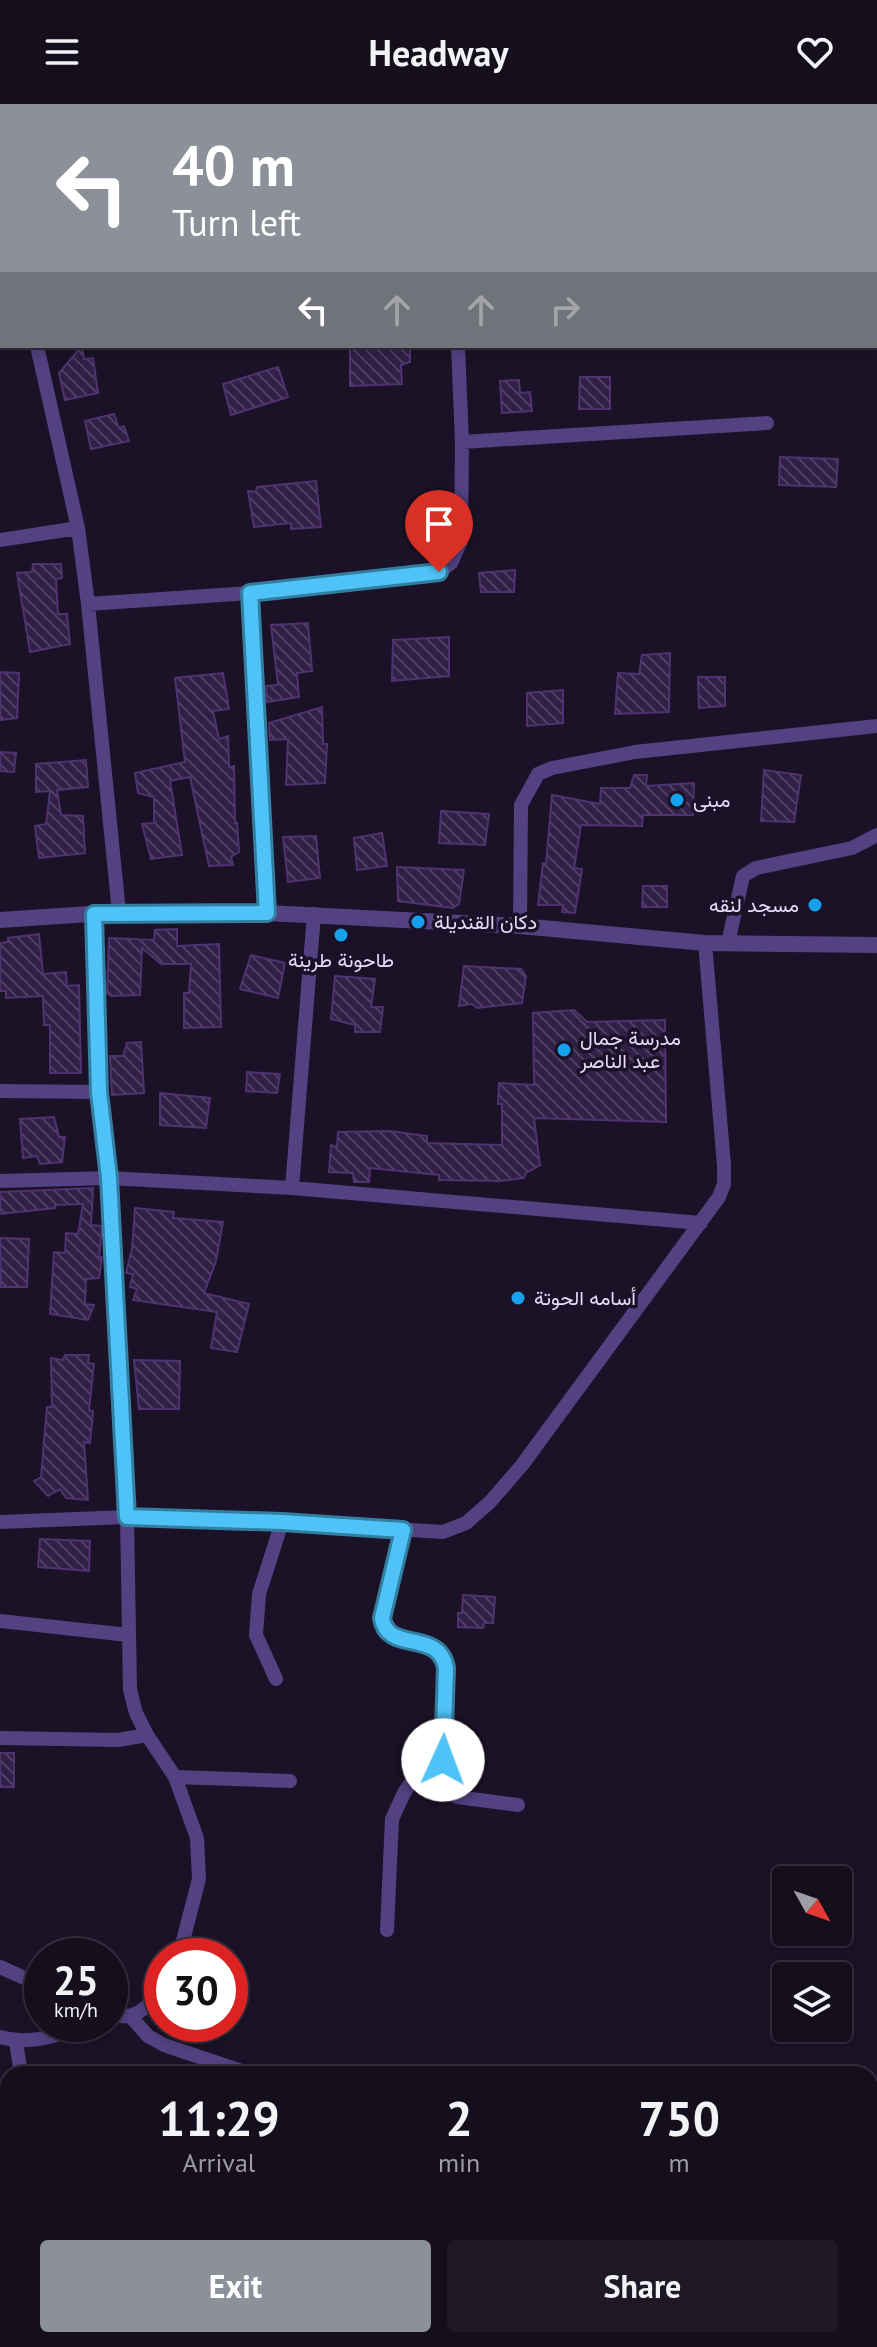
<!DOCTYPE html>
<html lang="en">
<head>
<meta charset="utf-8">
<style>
	:root { --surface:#140e1d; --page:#1d1726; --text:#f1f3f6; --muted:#9d9ca4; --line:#332e3b; --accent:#8c9099 }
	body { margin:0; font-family:"PT Sans",Vazirmatn,sans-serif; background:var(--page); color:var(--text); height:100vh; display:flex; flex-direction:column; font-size:30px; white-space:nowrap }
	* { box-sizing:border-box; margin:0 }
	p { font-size:26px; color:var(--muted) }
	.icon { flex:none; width:44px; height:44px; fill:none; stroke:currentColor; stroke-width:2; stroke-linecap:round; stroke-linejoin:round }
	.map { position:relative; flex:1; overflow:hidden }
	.side { position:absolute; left:0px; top:1962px; width:878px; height:282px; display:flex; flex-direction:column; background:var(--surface); border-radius:24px 24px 0 0; box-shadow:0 4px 12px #0003,0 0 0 2px var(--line) }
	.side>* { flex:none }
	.guide { position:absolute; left:0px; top:0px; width:878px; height:244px; box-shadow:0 4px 12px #0003,0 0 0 2px var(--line); background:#8c9099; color:#fff; overflow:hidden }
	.needle { width:52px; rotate:130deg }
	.controls { position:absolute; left:772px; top:1762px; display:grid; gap:16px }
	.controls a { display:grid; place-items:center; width:80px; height:80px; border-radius:8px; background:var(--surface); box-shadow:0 4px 12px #0003,0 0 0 2px var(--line); font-size:40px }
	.speed { position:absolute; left:24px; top:1834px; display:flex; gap:16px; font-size:40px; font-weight:700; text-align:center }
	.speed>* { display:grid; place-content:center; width:104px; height:104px; border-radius:50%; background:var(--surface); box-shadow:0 4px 12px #0003,0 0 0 2px var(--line); line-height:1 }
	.speed small { font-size:20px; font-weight:400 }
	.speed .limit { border:12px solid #d22; background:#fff; color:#111 }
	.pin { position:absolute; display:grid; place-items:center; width:68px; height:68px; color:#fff; margin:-82px -34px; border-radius:50% 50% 50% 0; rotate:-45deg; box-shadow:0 0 8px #0007 }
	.pin .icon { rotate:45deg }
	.me { position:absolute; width:88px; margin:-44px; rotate:2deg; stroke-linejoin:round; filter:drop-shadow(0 0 6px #0008) }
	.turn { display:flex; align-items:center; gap:28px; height:168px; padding:0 40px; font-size:36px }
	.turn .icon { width:104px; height:104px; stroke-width:2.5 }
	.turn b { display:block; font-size:56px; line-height:68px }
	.lanes { display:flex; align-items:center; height:76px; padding:0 40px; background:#0003; justify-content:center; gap:40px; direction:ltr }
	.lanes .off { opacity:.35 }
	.eta { display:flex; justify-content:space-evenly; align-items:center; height:136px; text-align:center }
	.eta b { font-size:48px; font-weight:700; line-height:56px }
	.primary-button { display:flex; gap:16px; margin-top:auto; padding:16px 40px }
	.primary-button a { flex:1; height:92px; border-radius:8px; background:var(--accent); color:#fff; font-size:32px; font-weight:700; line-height:92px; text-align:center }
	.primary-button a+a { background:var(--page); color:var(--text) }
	header { display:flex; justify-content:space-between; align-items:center; height:104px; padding:0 40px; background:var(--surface); font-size:36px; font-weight:700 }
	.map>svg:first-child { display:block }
	.building { fill:url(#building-back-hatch); stroke:#4f3370; stroke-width:2 }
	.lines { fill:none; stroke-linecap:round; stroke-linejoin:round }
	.minor { stroke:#534182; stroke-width:14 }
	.tertiary { stroke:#534182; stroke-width:16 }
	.primary { stroke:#e26af3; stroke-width:20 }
	.route-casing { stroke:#337fa1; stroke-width:20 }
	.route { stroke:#4fc3f7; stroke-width:14 }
	.poi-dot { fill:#16a1ec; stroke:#1b1227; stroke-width:3 }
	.labels { text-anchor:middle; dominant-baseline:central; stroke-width:7; stroke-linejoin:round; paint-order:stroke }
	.poi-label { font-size:20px; fill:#e7dafc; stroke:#1b1227; text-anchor:start }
</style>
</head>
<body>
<header><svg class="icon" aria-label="menu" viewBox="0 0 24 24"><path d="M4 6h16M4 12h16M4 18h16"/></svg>Headway<svg class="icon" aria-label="heart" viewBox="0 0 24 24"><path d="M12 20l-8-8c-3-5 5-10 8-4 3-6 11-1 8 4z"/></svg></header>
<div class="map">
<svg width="877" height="2243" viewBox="0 0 877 2243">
	<defs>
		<pattern id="building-back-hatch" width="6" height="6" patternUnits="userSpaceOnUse" patternTransform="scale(2)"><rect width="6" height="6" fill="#311f46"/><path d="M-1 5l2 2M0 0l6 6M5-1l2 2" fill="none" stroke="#4f3f62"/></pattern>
	</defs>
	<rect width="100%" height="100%" fill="#1b1227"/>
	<path class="building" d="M82 242 84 255 93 254 98 289 65 296 59 269Z
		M383 242H410V258L401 261 402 280 350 282V245Z
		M278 263 288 293 231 311 223 280Z
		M580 273H610V305H579Z
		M519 276 520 289 530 288 532 307 502 309 500 277Z
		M114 310 119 324 124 322 129 337 91 345 85 317Z
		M780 353 838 355 836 383 779 381Z
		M316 377 321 423 291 425V419L254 423 248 387 256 388 257 383Z
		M33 460H61L62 474 56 475 58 510H67L70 540 30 548 17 469 32 468Z
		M515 466 514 488H481L479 469Z
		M308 519 312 567 297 569 299 593 267 598 266 582 278 581 271 521Z
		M449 533V572L392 577 393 536Z
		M670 549 669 608 615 610 618 569 639 570 642 551Z
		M0 568 19 569 17 614 0 616Z
		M223 569 229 605 213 607 219 635 228 632 229 663 234 662 235 719H237L239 748 231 753 233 761 209 762 190 673 170 677 182 751 151 755 142 720 154 719V693L138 689 135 669 185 658 175 574Z
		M698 573H725V602L699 604Z
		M563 586V619L527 622V589Z
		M322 603 323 640H327L325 679 286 681 288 635 270 636 269 619Z
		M0 648 16 649 14 668 0 667Z
		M86 656 88 683 57 686 61 711 83 712 85 749 39 754 35 722 46 720 50 687 36 688V660Z
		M764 666 801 671 794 718 761 717Z
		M634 671H647L646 682 694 679 693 711H643L642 722 581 721 574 764 582 765 575 809 562 808 563 801H538L543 759 546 760 552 691 600 700 601 684H630Z
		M441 707 489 710 485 741 439 739Z
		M382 729 387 762 357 766 354 734Z
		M316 732 320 774 288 778 283 733Z
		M397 763 464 766 459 800 453 804 398 797Z
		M643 782H667V803H642Z
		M177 825V842L219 840 221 923 184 924V889H189L191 860H161L142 844 140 891 111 892 107 889 109 834 154 836 155 826Z
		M39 830 43 870 66 868 67 882 79 881 81 969H50V921H44L43 892 6 894V887H0V839L8 838V834Z
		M251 851 285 859 278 894 240 885Z
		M464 862 521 865 526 872 522 899 477 904 472 900 459 902Z
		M335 872 375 875 371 903H383L380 928H355V921L331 915Z
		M574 906 587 918 665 916 666 1018 534 1014 540 1061 526 1069 524 1074 500 1077 439 1076V1071L370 1064 369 1078H354L353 1069 329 1068 331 1041 337 1043 338 1028 390 1027 427 1032V1039L502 1041V1000H498L499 979 534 981 533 909Z
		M141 938 144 989 112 991 110 952H123L127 939Z
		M247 968 280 970 277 989 246 987Z
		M160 989 210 994 206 1024 160 1021Z
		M54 1013 59 1033H65L62 1058 40 1060 37 1052 23 1054 20 1015Z
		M93 1084 91 1121 102 1122 99 1153H102L99 1174 86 1175 85 1200 94 1201 88 1216 50 1210 54 1148 65 1149 66 1129 78 1130 83 1100 55 1101V1104L0 1110V1088Z
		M135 1104 174 1108 173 1114 223 1118 216 1157 204 1189 249 1200 237 1248 211 1244 217 1208 133 1196 137 1185 130 1183 133 1170 126 1169 132 1145Z
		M0 1134 29 1135 27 1183H1Z
		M65 1251H89L88 1259 94 1260 89 1306 93 1307 90 1339 84 1338 88 1396 66 1394 60 1385 48 1392 34 1377 41 1373 47 1303H52L51 1254 63 1256Z
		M134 1256 180 1257 179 1305H139Z
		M40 1435 90 1437 89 1467 38 1463Z
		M463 1491 495 1493 493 1519H484L483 1524 458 1523V1509H462Z
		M0 1649H14V1683H0Z"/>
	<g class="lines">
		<path class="minor" d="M428 0V2
			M726 0V2
			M876 46H877
			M0 134H2
			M876 175H877
			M37 242 78 424 88 500 119 808
			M462 338 767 319
			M0 436 78 424
			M250 489 267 809
			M88 500 250 489 439 468 451 459 461 437 462 338 458 242
			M94 810 99 988 109 1074 127 1413 130 1586 136 1609 147 1631 175 1673 197 1734 199 1775 179 1852
			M520 822 521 701 538 670 552 664 635 648 877 622
			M728 839 743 772 756 764 852 744 877 731
			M0 987 99 988
			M0 1077 109 1074 292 1084 701 1119
			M292 1084 314 810
			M0 1418 127 1413 282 1418 443 1428 466 1419 490 1398 522 1361 719 1093 724 1080V1061L705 839
			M403 1426 382 1514C387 1549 439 1524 446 1564L442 1683 457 1693 518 1701
			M0 1517 128 1531
			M276 1575 256 1531 259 1490 282 1418
			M0 1634 118 1636 147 1631
			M175 1673 290 1677
			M387 1826 392 1715 404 1689 444 1629
			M0 1863 42 1882
			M110 1910C134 1918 147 1904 162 1886
			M131 1913 148 1932 164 1941 250 1970
			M0 1933C31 1942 62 1930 92 1920
			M16 1938 21 1970
			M60 2236 62 2243
			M616 2236 623 2243"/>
		<path class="tertiary" d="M0 816 119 808 267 809 520 822 705 839 877 841"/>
		<path class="primary" d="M870 2056 877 2047
			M870 2117 877 2108
			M703 2243 710 2236
			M755 2243 762 2236"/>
	</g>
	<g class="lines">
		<g class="route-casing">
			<path id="route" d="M439 468 250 489 267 809 94 810 99 988 109 1074 127 1413 282 1418 403 1426 382 1514C387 1550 439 1524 446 1564L443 1656"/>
		</g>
		<use href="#route" class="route"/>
	</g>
	<g class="poi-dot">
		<circle cx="677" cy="696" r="8"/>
		<circle cx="815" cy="801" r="8"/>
		<circle cx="418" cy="818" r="8"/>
		<circle cx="341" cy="831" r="8"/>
		<circle cx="564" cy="946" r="8"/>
		<circle cx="518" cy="1194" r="8"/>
	</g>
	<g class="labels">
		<g class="poi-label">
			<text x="693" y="696">مبنى</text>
			<text x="799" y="801" text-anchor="end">مسجد لنقه</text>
			<text x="434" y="818">دكان القنديلة</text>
			<text x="341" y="856" text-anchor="middle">طاحونة طرينة</text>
			<text x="580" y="934">مدرسة جمال<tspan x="580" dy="23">عبد الناصر</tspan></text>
			<text x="534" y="1194">أسامه الحوتة</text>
		</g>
	</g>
</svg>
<div class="controls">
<a><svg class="needle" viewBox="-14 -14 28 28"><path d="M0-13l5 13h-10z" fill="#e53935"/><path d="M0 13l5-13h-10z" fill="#9d9ca4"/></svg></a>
<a><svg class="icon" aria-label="layers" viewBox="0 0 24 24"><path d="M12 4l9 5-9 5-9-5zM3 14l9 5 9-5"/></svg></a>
</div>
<div class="speed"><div>25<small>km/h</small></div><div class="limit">30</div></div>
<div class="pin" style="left:439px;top:468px;background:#d93025"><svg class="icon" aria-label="arrive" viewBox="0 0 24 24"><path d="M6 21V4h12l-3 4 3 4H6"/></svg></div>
<svg class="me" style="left:443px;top:1656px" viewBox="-20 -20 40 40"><circle r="19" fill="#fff"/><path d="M0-13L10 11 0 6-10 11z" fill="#4fc3f7"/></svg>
<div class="guide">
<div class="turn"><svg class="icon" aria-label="left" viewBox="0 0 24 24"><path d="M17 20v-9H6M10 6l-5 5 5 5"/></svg><div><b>40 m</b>Turn left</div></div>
<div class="lanes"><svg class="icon" aria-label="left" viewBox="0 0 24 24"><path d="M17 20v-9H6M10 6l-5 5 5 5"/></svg><svg class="icon off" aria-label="ahead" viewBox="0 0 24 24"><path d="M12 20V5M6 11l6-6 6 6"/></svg><svg class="icon off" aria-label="ahead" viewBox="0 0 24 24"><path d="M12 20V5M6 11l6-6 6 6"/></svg><svg class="icon off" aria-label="right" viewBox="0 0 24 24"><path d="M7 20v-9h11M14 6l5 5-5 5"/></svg></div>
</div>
<section class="side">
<div class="eta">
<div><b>11:29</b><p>Arrival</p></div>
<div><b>2</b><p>min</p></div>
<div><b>750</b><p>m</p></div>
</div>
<div class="primary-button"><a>Exit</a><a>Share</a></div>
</section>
</div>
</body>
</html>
